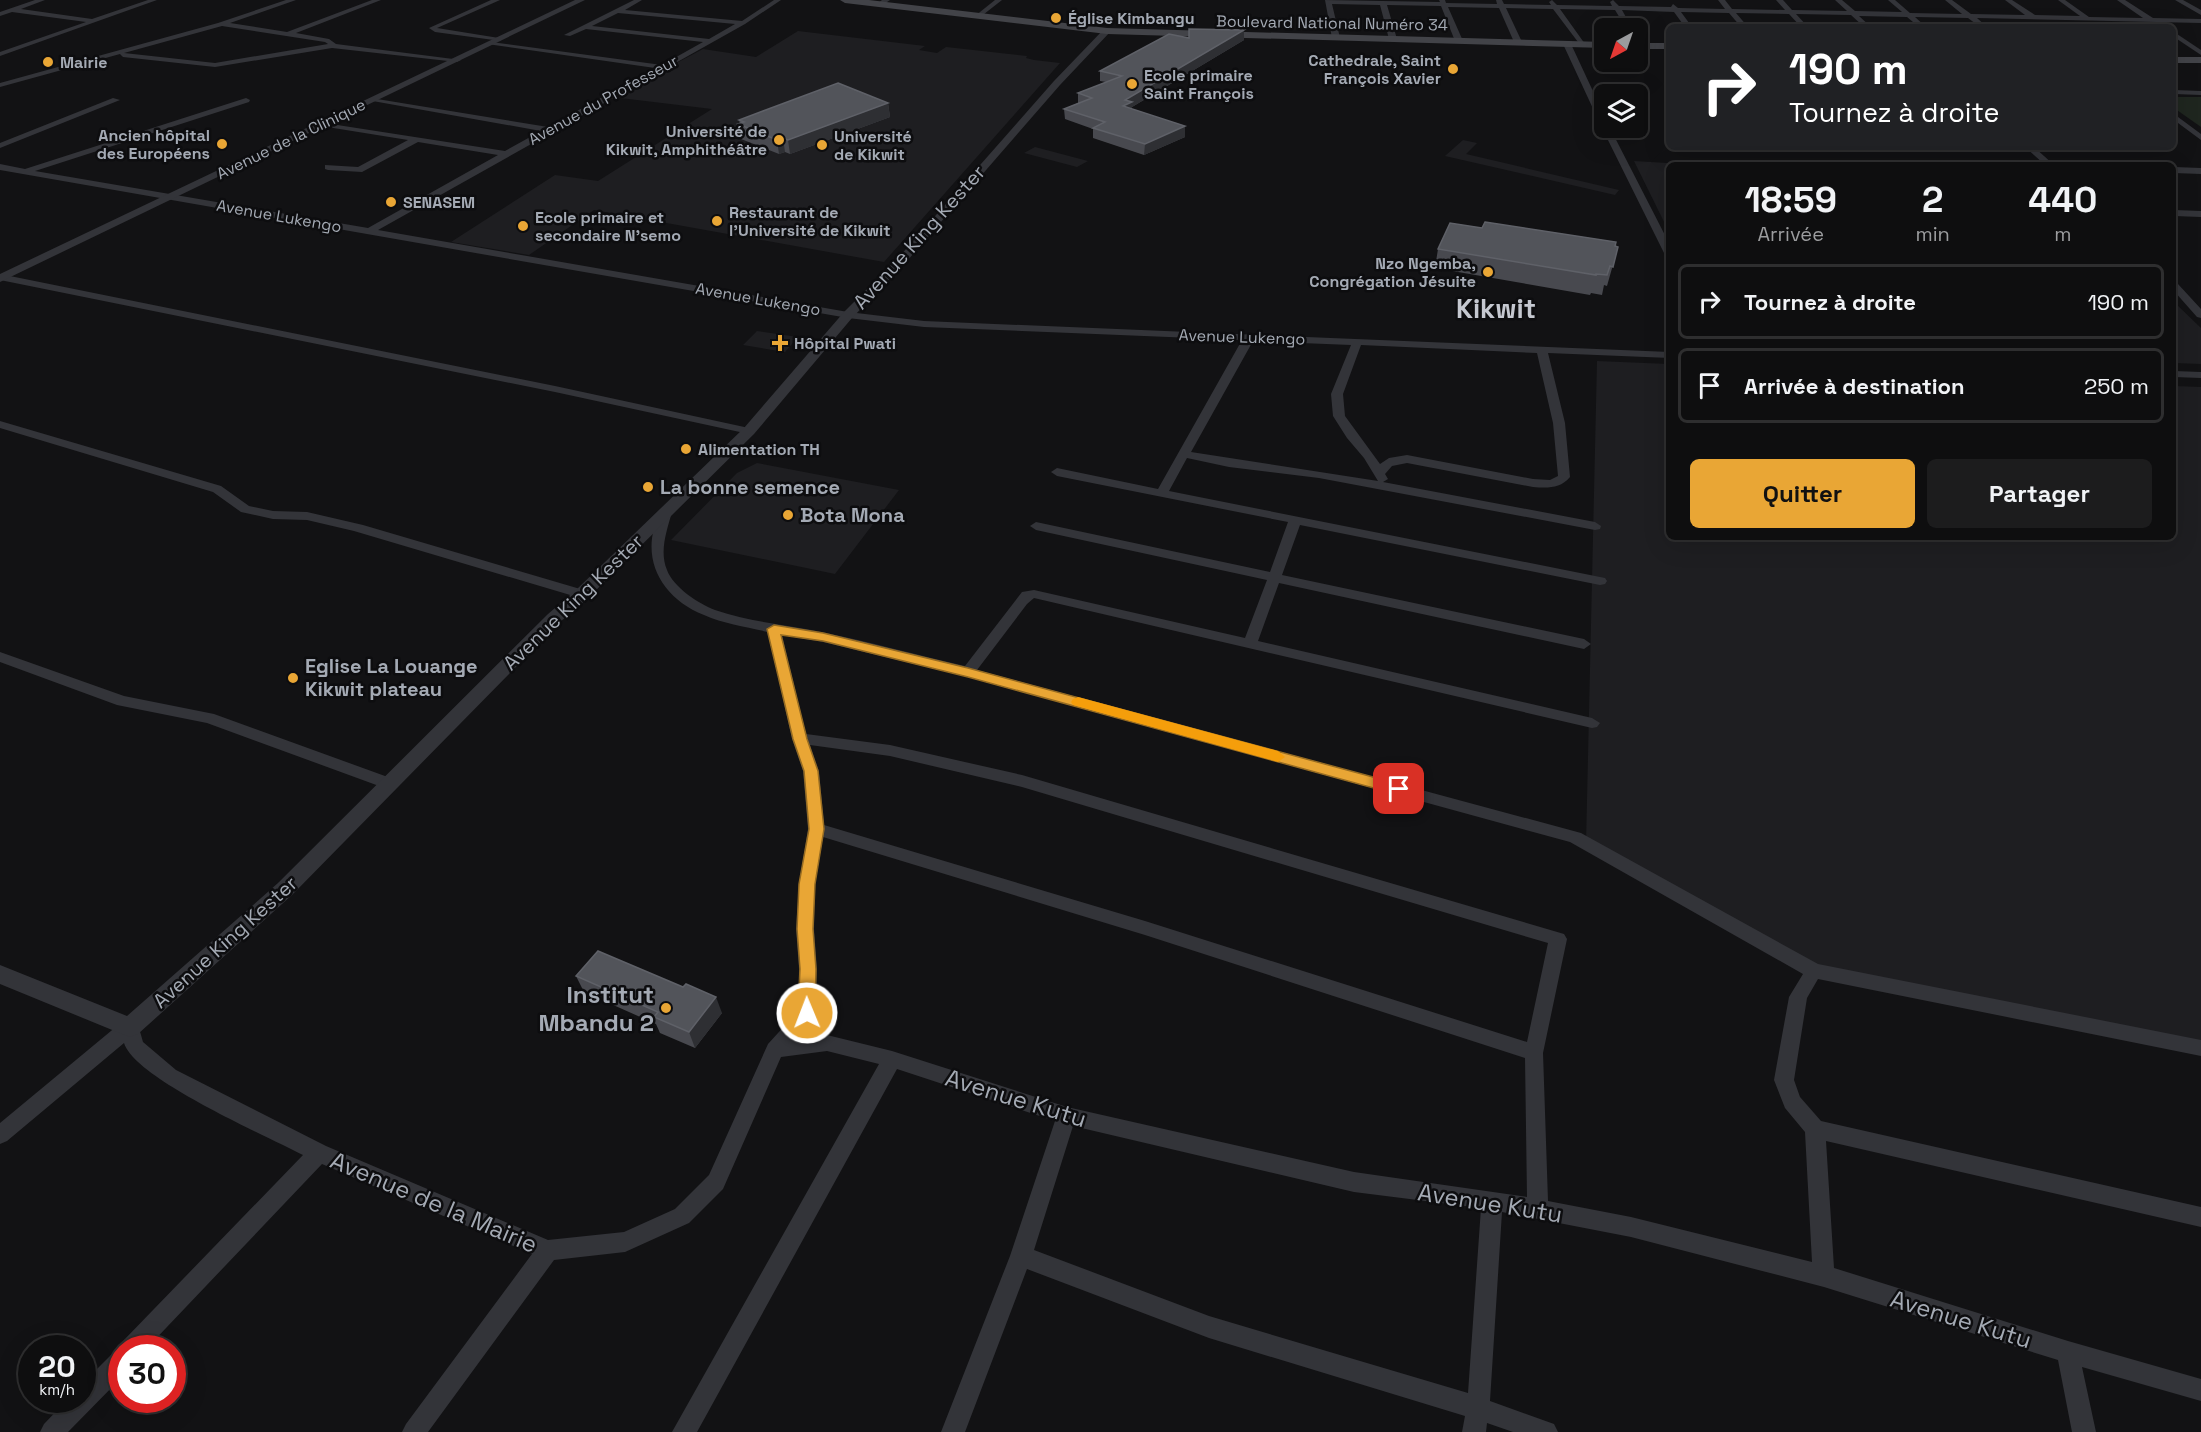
<!DOCTYPE html>
<html lang="fr">
<head>
<meta charset="utf-8">
<style>
	:root { --surface:#0e0e0f; --page:#1c1c1d; --text:#f1f3f6; --muted:#9b9c9e; --line:#2e2e2f; --accent:#e9a635 }
	body { margin:0; font-family:"Space Grotesk",sans-serif; background:var(--page); color:var(--text); height:100vh; display:flex; flex-direction:column; font-size:22px; white-space:nowrap }
	* { box-sizing:border-box; margin:0 }
	p { font-size:20px; color:var(--muted) }
	.icon { flex:none; width:33px; height:33px; fill:none; stroke:currentColor; stroke-width:2; stroke-linecap:round; stroke-linejoin:round }
	.map { position:relative; flex:1; overflow:hidden }
	.side { position:absolute; left:1666px; top:162px; width:510px; height:378px; display:flex; flex-direction:column; background:var(--surface); border-radius:9px; box-shadow:0 6px 24px #0002,0 0 0 2px var(--line) }
	.side>* { flex:none }
	.top-card { position:absolute; left:1666px; top:24px; width:510px; height:126px; border-radius:9px; box-shadow:0 6px 24px #0002,0 0 0 2px var(--line); background:#202124; color:#fff; overflow:hidden }
	.needle { width:39px; rotate:220deg }
	.buttons { position:absolute; left:1594px; top:18px; display:grid; gap:12px }
	.buttons a { display:grid; place-items:center; width:54px; height:54px; border-radius:9px; background:var(--surface); box-shadow:0 6px 24px #0002,0 0 0 2px var(--line); font-size:30px }
	.speed { position:absolute; left:18px; top:1335px; display:flex; gap:12px; font-size:30px; font-weight:700; text-align:center }
	.speed>* { display:grid; place-content:center; width:78px; height:78px; border-radius:50%; background:var(--surface); box-shadow:0 6px 24px #0002,0 0 0 2px var(--line); line-height:1 }
	.speed small { font-size:15px; font-weight:400 }
	.speed .limit { border:9px solid #d22; background:#fff; color:#111 }
	.pin { position:absolute; display:grid; place-items:center; width:51px; height:51px; color:#fff; margin:-26px; border-radius:12px; box-shadow:0 3px 9px #0006 }
	.me { position:absolute; width:66px; margin:-33px; rotate:359deg; stroke-linejoin:round; filter:drop-shadow(0 0 4px #0008) }
	.turn { display:flex; align-items:center; gap:21px; height:126px; padding:0 24px; font-size:27px }
	.turn .icon { width:78px; height:78px; stroke-width:2.5 }
	.turn b { display:block; font-size:42px; line-height:51px }
	.eta { display:flex; justify-content:space-evenly; align-items:center; height:102px; text-align:center }
	.eta b { font-size:36px; font-weight:700; line-height:42px }
	.button { display:flex; gap:12px; margin-top:auto; padding:12px 24px }
	.button a { flex:1; height:69px; border-radius:9px; background:var(--accent); color:#111; font-size:24px; font-weight:700; line-height:69px; text-align:center }
	.button a+a { background:var(--page); color:var(--text) }
	ul { padding:0; list-style:none }
	li { display:flex; align-items:center; gap:18px; height:75px; margin:0 12px 9px; padding:0 12px; border:3px solid var(--line); border-radius:9px }
	li div { flex:1 }
	li b { display:block; font-size:22px }
	li em { font-style:normal }
	.map>svg:first-child { display:block }
	.built { fill:#1e1e21 }
	.green { fill:#1f261f }
	.lines { fill:none; stroke-linecap:round; stroke-linejoin:round }
	.minor { fill:#333439; fill-rule:evenodd }
	.tertiary { fill:#333439; fill-rule:evenodd }
	.secondary { fill:#424348; fill-rule:evenodd }
	.wall { fill:#48494f }
	.shaded-wall { fill:#2e2f33 }
	.building { fill:#52545a; stroke:#5f6168; stroke-width:1.5 }
	.route { fill:#e9a635; stroke:#976c22; stroke-width:1.5 }
	.slow { fill:#f59e0b }
	.poi-dot { fill:#e9a635; stroke:#0d0d0f; stroke-width:2 }
	.labels { text-anchor:middle; dominant-baseline:central; stroke-width:5; stroke-linejoin:round; paint-order:stroke }
	.far-poi-label { font-size:16px; font-weight:bold; fill:#a4aab4; stroke:#0d0d0f; text-anchor:start }
	.far-street-label { font-size:16px; fill:#a4aab4; stroke:#0d0d0f }
	.street-label { font-size:20px; fill:#a4aab4; stroke:#0d0d0f }
	.poi-label { font-size:20px; font-weight:bold; fill:#a4aab4; stroke:#0d0d0f; text-anchor:start }
	.near-poi-label { font-size:24px; font-weight:bold; fill:#a4aab4; stroke:#0d0d0f; text-anchor:end }
	.near-street-label { font-size:24px; fill:#a4aab4; stroke:#0d0d0f }
	.far-town-label { font-size:27px; font-weight:bold; fill:#c5c8d0; stroke:#0d0d0f }
</style>
</head>
<body>
<div class="map">
<svg width="2201" height="1432" viewBox="0 0 2201 1432">
	<rect width="100%" height="100%" fill="#121214"/>
	<path class="built" d="M798 31 925 46 919 50 937 53 946 47 1027 56 1026 58 1034 60 1060 63 884 262 594 210 529 255 451 242 555 175 598 181 712 109 612 97 703 49 756 57Z
		M1463 140 1477 143 1466 154 1619 190 1615 195 1445 156Z
		M1035 147 1088 161 1077 167 1024 153Z
		M1634 161 1701 165H1670L1669 232Z
		M2174 302 2201 328V364L2174 363Z
		M757 331 798 337 785 352 743 345Z
		M1597 361 1669 364 1670 537H2174V386L2201 387V1048L1809 964 1586 844Z
		M757 463 899 490 835 574 671 540 737 473Z"/>
	<path class="green" d="M2174 97H2201V127L2174 108Z"/>
	<g class="lines">
		<path class="minor" d="M35 0H45L21 9 92 19 148 0H157L0 56V52L86 22 12 12 0 16V12Z
			M286 0H296L230 23 287 32 372 0H381L296 33 329 39 336 44 461 60 457 62 332 48 215 67 123 57 120 54 0 87V83L218 23ZM222 26 325 42 328 44 215 63 124 53Z
			M491 0H500L437 28 499 38 501 41 435 32 429 28Z
			M634 0H642L625 10 742 21 774 0H781L745 24 378 230 848 312 924 321 1670 352V358L1548 353 1565 423 1570 477C1560 489 1547 488 1533 487L1407 463 1392 466 1385 474 1388 479 1383 482 1595 522 1601 526 1600 529 1595 530 1319 478 1229 467 1187 458 1169 491 1605 578 1607 581 1605 584 1600 585 1300 525 1282 575 1584 639 1591 644 1584 649 1279 583 1258 641 1592 718 1600 723 1597 727 1592 728 1034 598 1027 604 977 670 1581 833 1818 964 2201 1040V1056L1818 979 1807 998 1794 1080 1800 1097 1821 1121 2201 1207V1227L1826 1141 1834 1268 2068 1341 2201 1379V1401L2082 1367 2096 1432H2072L2058 1360 1824 1287 1631 1237 1502 1212 1490 1401 1554 1424 1558 1432H1513L1487 1423 1486 1432H1462L1465 1416 1209 1338 1027 1269 965 1432H941L1010 1256 1055 1121 897 1069 697 1432H672L879 1064 827 1051 781 1057 723 1189 689 1223 625 1252 554 1260 428 1432H402L406 1424 532 1254 322 1164 147 1348H122V1377L68 1432H40L44 1424 67 1400H82V1384L114 1352 121 1349 124 1340 303 1155C267 1136 135 1079 124 1043L7 1141 0 1144V1123L123 1021 130 1019 137 1021 143 1042 176 1070 326 1146 548 1240 624 1232 675 1209 709 1175 768 1044 798 1011 799 969 796 929 799 884 808 829 803 771 792 739 768 632C747 627 724 624 704 615 659 597 637 554 662 509H670L672 512C667 530 659 551 667 570 673 587 699 604 715 610 750 622 787 625 822 632 870 642 917 655 965 666L1022 592 1034 590 1245 638 1267 580 1036 530 1030 526 1036 522 1270 572 1288 522 1057 476 1051 472 1057 468 1158 489 1242 340 924 327 848 318 0 170V164L25 169 246 98 250 100 249 102 35 171 368 228 498 155 418 142 362 172 328 170 325 169V165L358 167 408 140 321 126 317 124 318 122 505 151 541 131 367 100 371 98 548 127 655 68 487 44 491 42 662 65 703 42 586 29 570 36 564 35ZM618 13 735 24 709 39 592 26ZM1253 341 1351 345 1331 394 1333 416 1347 438 1364 458 1378 481 1191 452ZM1361 345 1537 353 1553 423 1558 476 1550 480 1533 479 1407 455 1389 458 1380 464 1345 416 1343 394ZM782 635 823 642 968 677 1570 842 1803 974 1789 997 1774 1080 1785 1108 1805 1132 1812 1262 1631 1217 1548 1201 1543 1053 1567 939 1564 934 1022 775 890 745 806 734ZM810 745 890 756 1022 787 1548 943 1527 1042 1145 921 824 825 819 771ZM823 837 1145 935 1525 1058 1527 1197 1354 1172 1067 1107 892 1051 827 1035 798 1039 816 1013 817 969 814 929 815 884ZM1073 1126 1354 1192 1481 1208 1468 1393 1209 1316 1034 1250Z
			M882 0H890L881 6H877V4Z
			M995 0H1002L979 18H975V16Z
			M1325 0 1440 2 1439 0H1445L1446 3 1497 4 1496 0H1502L1504 4 1551 5 1549 2 1552 0 1557 5 1612 6 1610 2 1613 0 1619 6 1671 7 1673 4 1678 8 1725 9 1718 0H1725L1732 9 1785 10 1776 0H1783L1792 10 1847 11 1835 0H1842L1855 11 1902 12 1888 0H1895L1910 13 1962 14 1945 0H1952L1971 14 2025 15 2005 0H2012L2035 15 2080 16 2058 0H2065L2089 17 2143 18 2117 0H2125L2153 18 2201 19V23L1977 18 1987 27H1980L1968 18 1915 17 1926 27H1919L1907 17 1859 16 1871 27H1864L1851 15 1796 14 1808 27H1801L1789 14 1736 13 1748 27H1741L1729 13 1681 12 1692 27H1685L1674 12 1622 10 1632 28H1626L1615 10 1560 9 1585 44 1581 46 1553 9 1506 8 1522 42 1518 44 1514 42 1499 8 1448 7 1463 41 1459 43 1455 41 1441 6 1387 5 1397 39 1393 41 1389 39 1380 5 1332 4 1340 38 1336 40 1332 38Z
			M2175 0H2183L2201 10V15Z
			M2174 32 2201 50V55L2174 37Z
			M1567 42 1571 44 1605 117V128H1610L1670 245V258L1665 255 1602 128 1563 44Z
			M2174 90 2201 91V95L2174 94Z
			M113 98 120 100 0 148V143Z
			M2174 114 2201 134V140L2174 120Z
			M2025 147H2034L2054 165H2045Z
			M2174 167 2201 168V174L2174 173Z
			M2174 210 2201 211V217L2174 216Z
			M0 274 555 386 749 428 755 431 749 434 555 392 0 280Z
			M2174 283 2178 284 2201 309V318L2197 317 2174 291Z
			M2174 371 2201 372V378L2174 377Z
			M0 421 221 486 249 506 273 511 307 512 363 525 587 591 589 594 582 598 577 597 354 531 307 520 273 519 241 512 213 492 0 428Z
			M0 652 124 696 214 714 396 780 398 784 396 788 390 790 207 723 117 705 0 662Z"/>
		<path class="tertiary" d="M575 0H585L0 282V274Z
			M1104 29 1111 31 1060 85 907 261 852 318 754 434 588 598 560 622 292 895 138 1034 130 1037 122 1034 0 984V965L127 1016 278 883 548 614 576 590 744 428 844 312 899 257 1054 81Z"/>
		<path class="secondary" d="M840 0H869L1107 28 1605 42V48L1107 34 845 3Z
			M1638 43H1670V49H1638Z
			M2174 57H2201V63H2174Z"/>
	</g>
	<path class="wall" d="M1244 30V40L1132 107V109L1185 137 1144 155 1093 138V129L1065 119 1064 109 1078 103V93L1106 82 1100 81V71L1189 38Z
		M888 103 890 117 790 154 785 152 779 154 741 139 738 124H740L739 120Z
		M1482 228 1618 247 1607 286 1604 285 1602 295 1591 293 1590 295 1435 268 1438 249Z
		M576 976 722 1013 695 1048 660 1033 656 1024 584 992Z"/>
	<path class="shaded-wall" d="M1244 30V40L1132 107V113L1123 106 1125 100Z
		M888 103 890 117 790 154 788 140Z
		M1185 126V137L1144 155 1145 144Z
		M783 138 785 152 779 154 777 140Z
		M716 997 722 1013 695 1048 689 1032Z"/>
	<path class="building" d="M1189 29 1244 30 1125 100 1132 102 1123 106 1185 126 1145 144 1093 128 1105 122 1064 109 1092 98 1078 93 1122 76 1100 71 1169 34 1189 38Z
		M838 83 888 103 788 140 783 138 777 140 738 124 744 122 739 120Z
		M1485 222 1616 242 1615 246 1618 247 1613 267 1610 266 1607 275 1596 274V275L1438 249 1450 223 1482 228Z
		M598 951 683 987 686 984 716 997 689 1032 654 1017 658 1012 576 976Z"/>
	<path class="route" d="M774 625 823 633 968 668 1399 784 1406 789 1399 795 968 677 823 641 781 635 807 739 818 771 824 829 815 884 813 929 816 969 815 1013 813 1018 807 1020 801 1018 798 1013 800 969 797 929 799 884 809 829 804 771 793 739 767 629Z"/>
	<path class="slow" d="M1078 697 1278 751 1285 757 1278 762 1073 705 1071 702 1073 699Z"/>
	<g class="poi-dot">
		<circle cx="1056" cy="18" r="6"/>
		<circle cx="48" cy="62" r="6"/>
		<circle cx="1453" cy="69" r="6"/>
		<circle cx="1132" cy="84" r="6"/>
		<circle cx="779" cy="140" r="6"/>
		<circle cx="222" cy="144" r="6"/>
		<circle cx="822" cy="145" r="6"/>
		<circle cx="391" cy="202" r="6"/>
		<circle cx="717" cy="221" r="6"/>
		<circle cx="523" cy="226" r="6"/>
		<circle cx="1488" cy="272" r="6"/>
		<path d="M777 334h6v6h6v6h-6v6h-6v-6h-6v-6h6z"/>
		<circle cx="686" cy="449" r="6"/>
		<circle cx="648" cy="487" r="6"/>
		<circle cx="788" cy="515" r="6"/>
		<circle cx="293" cy="678" r="6"/>
		<circle cx="666" cy="1008" r="6"/>
	</g>
	<g class="labels">
		<g class="far-poi-label">
			<text x="1068" y="18">Église Kimbangu</text>
			<text x="1441" y="60" text-anchor="end">Cathedrale, Saint<tspan x="1441" dy="18">François Xavier</tspan></text>
			<text x="60" y="62">Mairie</text>
			<text x="1144" y="75">Ecole primaire<tspan x="1144" dy="18">Saint François</tspan></text>
			<text x="767" y="131" text-anchor="end">Université de<tspan x="767" dy="18">Kikwit, Amphithéâtre</tspan></text>
			<text x="210" y="135" text-anchor="end">Ancien hôpital<tspan x="210" dy="18">des Européens</tspan></text>
			<text x="834" y="136">Université<tspan x="834" dy="18">de Kikwit</tspan></text>
			<text x="403" y="202">SENASEM</text>
			<text x="729" y="212">Restaurant de<tspan x="729" dy="18">l'Université de Kikwit</tspan></text>
			<text x="535" y="217">Ecole primaire et<tspan x="535" dy="18">secondaire N'semo</tspan></text>
			<text x="1476" y="263" text-anchor="end">Nzo Ngemba,<tspan x="1476" dy="18">Congrégation Jésuite</tspan></text>
			<text x="794" y="343">Hôpital Pwati</text>
			<text x="698" y="449">Alimentation TH</text>
		</g>
		<g class="far-street-label">
			<text transform="translate(1332 23) rotate(1)">Boulevard National Numéro 34</text>
			<text transform="translate(603 100) rotate(-29)">Avenue du Professeur</text>
			<text transform="translate(291 139) rotate(-26)">Avenue de la Clinique</text>
			<text transform="translate(279 216) rotate(10)">Avenue Lukengo</text>
			<text transform="translate(758 299) rotate(10)">Avenue Lukengo</text>
			<text transform="translate(1242 337) rotate(2)">Avenue Lukengo</text>
		</g>
		<g class="street-label">
			<text transform="translate(919 237) rotate(-48)">Avenue King Kester</text>
			<text transform="translate(573 602) rotate(-44)">Avenue King Kester</text>
			<text transform="translate(225 942) rotate(-42)">Avenue King Kester</text>
		</g>
		<g class="poi-label">
			<text x="660" y="487">La bonne semence</text>
			<text x="800" y="515">Bota Mona</text>
			<text x="305" y="666">Eglise La Louange<tspan x="305" dy="23">Kikwit plateau</tspan></text>
		</g>
		<g class="near-poi-label">
			<text x="654" y="994">Institut<tspan x="654" dy="28">Mbandu 2</tspan></text>
		</g>
		<g class="near-street-label">
			<text transform="translate(1016 1098) rotate(17)">Avenue Kutu</text>
			<text transform="translate(434 1202) rotate(23)">Avenue de la Mairie</text>
			<text transform="translate(1490 1203) rotate(9)">Avenue Kutu</text>
			<text transform="translate(1961 1319) rotate(17)">Avenue Kutu</text>
		</g>
		<g class="far-town-label">
			<text x="1496" y="308">Kikwit</text>
		</g>
	</g>
</svg>
<div class="buttons">
<a><svg class="needle" viewBox="-14 -14 28 28"><path d="M0-13l5 13h-10z" fill="#e53935"/><path d="M0 13l5-13h-10z" fill="#9b9c9e"/></svg></a>
<a><svg class="icon" aria-label="layers" viewBox="0 0 24 24"><path d="M12 4l9 5-9 5-9-5zM3 14l9 5 9-5"/></svg></a>
</div>
<div class="speed"><div>20<small>km/h</small></div><div class="limit">30</div></div>
<div class="pin" style="left:1399px;top:789px;background:#d93025"><svg class="icon" aria-label="arrive" viewBox="0 0 24 24"><path d="M6 21V4h12l-3 4 3 4H6"/></svg></div>
<svg class="me" style="left:807px;top:1013px" viewBox="-20 -20 40 40"><circle r="17" fill="#e9a635" stroke="#fff" stroke-width="3"/><path d="M0-11L8 9 0 5-8 9z" fill="#fff"/></svg>
<div class="top-card">
<div class="turn"><svg class="icon" aria-label="right" viewBox="0 0 24 24"><path d="M7 20v-9h11M14 6l5 5-5 5"/></svg><div><b>190 m</b>Tournez à droite</div></div>
</div>
<section class="side">
<div class="eta">
<div><b>18:59</b><p>Arrivée</p></div>
<div><b>2</b><p>min</p></div>
<div><b>440</b><p>m</p></div>
</div>
<ul>
<li><svg class="icon" aria-label="right" viewBox="0 0 24 24"><path d="M7 20v-9h11M14 6l5 5-5 5"/></svg><div><b>Tournez à droite</b></div><em>190 m</em></li>
<li><svg class="icon" aria-label="arrive" viewBox="0 0 24 24"><path d="M6 21V4h12l-3 4 3 4H6"/></svg><div><b>Arrivée à destination</b></div><em>250 m</em></li>
</ul>
<div class="button"><a>Quitter</a><a>Partager</a></div>
</section>
</div>
</body>
</html>
